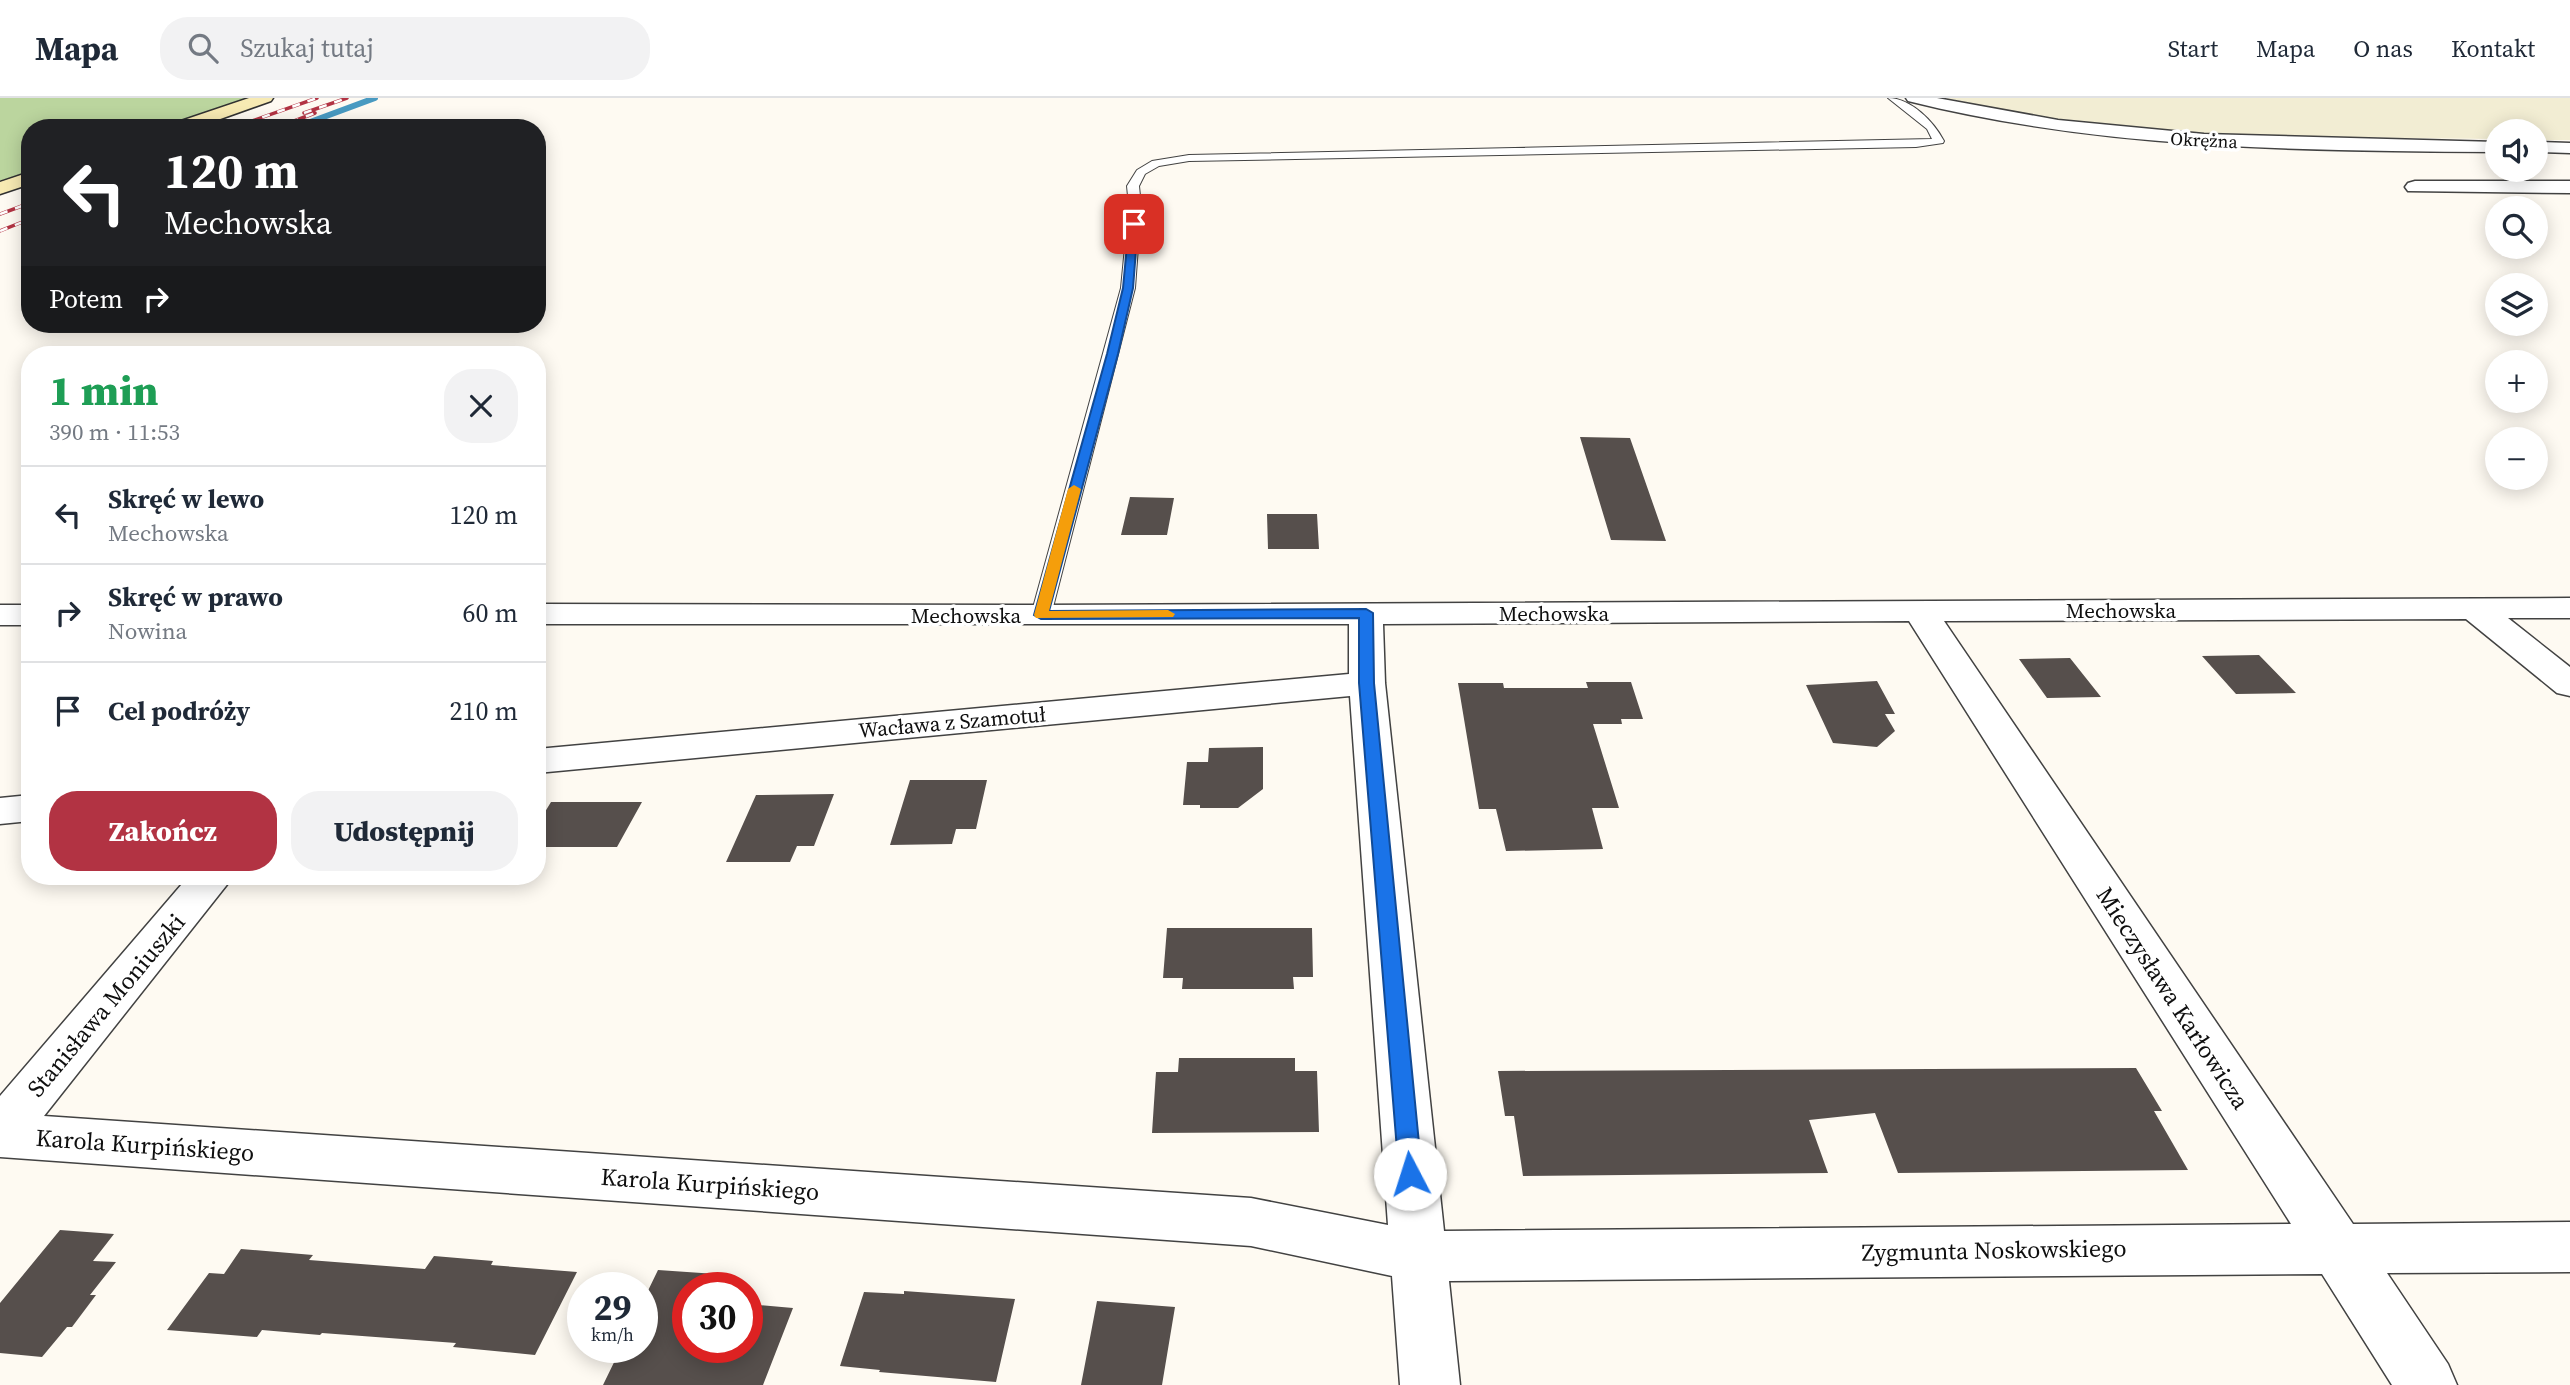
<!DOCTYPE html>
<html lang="pl">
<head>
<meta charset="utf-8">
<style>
	:root { --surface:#fff; --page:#f2f2f3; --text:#1f2937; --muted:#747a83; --line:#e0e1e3; --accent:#b23343 }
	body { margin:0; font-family:"Source Serif 4",serif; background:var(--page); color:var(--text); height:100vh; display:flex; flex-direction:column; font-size:26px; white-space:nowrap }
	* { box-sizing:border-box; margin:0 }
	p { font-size:23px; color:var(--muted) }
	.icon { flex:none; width:38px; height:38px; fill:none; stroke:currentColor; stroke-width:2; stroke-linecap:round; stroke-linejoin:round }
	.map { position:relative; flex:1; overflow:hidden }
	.drawer { position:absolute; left:21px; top:248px; width:525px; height:539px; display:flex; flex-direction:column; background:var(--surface); border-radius:28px; box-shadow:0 4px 18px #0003 }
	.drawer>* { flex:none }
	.banner { position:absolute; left:21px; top:21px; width:525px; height:214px; border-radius:28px; box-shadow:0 4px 18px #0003; background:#202124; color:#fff; overflow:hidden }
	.fabs { position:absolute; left:2485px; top:21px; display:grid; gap:14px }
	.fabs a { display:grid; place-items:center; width:63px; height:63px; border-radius:50%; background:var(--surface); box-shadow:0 4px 18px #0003; font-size:35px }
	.speed { position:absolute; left:567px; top:1174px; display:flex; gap:14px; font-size:35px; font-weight:700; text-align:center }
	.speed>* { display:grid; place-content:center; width:91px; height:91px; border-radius:50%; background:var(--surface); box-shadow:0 4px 18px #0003; line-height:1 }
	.speed small { font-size:18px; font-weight:400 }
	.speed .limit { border:10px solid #d22; background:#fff; color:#111 }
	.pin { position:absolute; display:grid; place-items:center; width:60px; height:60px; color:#fff; margin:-30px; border-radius:14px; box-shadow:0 4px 10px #0006 }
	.me { position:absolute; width:77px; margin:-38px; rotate:355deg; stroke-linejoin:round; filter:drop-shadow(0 0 5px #0008) }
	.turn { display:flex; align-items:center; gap:24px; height:147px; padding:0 28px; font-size:32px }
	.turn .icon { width:91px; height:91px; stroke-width:2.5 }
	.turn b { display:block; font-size:49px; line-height:60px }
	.then { display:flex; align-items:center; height:66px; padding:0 28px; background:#0003; gap:14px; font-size:26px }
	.round { display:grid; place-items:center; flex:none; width:74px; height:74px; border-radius:28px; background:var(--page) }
	.overview { display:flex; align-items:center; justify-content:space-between; height:119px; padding:0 28px }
	h1 { font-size:42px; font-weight:800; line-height:52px; color:#1e9e55 }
	.button { display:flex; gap:14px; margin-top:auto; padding:14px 28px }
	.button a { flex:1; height:80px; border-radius:28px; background:var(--accent); color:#fff; font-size:28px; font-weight:800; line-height:80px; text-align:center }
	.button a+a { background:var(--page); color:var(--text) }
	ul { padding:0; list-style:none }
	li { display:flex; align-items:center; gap:21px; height:98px; padding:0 28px; border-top:2px solid var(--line) }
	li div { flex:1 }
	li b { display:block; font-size:26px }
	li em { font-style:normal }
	header { display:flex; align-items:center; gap:42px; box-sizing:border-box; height:98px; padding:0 35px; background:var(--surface); border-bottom:2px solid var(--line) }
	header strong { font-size:33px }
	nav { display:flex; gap:38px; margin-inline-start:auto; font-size:24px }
	.search { width:490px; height:63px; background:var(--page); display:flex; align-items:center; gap:18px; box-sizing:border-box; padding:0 24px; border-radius:28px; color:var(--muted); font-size:26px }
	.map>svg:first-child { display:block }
	.farmland { fill:#f2edd3 }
	.forest { fill:#bbd59e }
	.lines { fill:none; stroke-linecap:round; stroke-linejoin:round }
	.stream { stroke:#489ac1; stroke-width:6 }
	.building { fill:#564f4c }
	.service-casing { stroke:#424242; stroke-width:2 }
	.minor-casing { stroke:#424242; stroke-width:3 }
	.secondary-casing { stroke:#313131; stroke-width:3 }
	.service { fill:#fff; fill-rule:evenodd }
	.minor { fill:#fff; fill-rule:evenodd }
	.secondary { fill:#f7eab3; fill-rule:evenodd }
	.rail-casing { stroke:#b23343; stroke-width:3.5 }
	.rail { stroke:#fff; stroke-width:2.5; stroke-dasharray:8; stroke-linecap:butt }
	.route { fill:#1a73e8; stroke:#114b97; stroke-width:2 }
	.slow { fill:#f59e0b }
	.labels { text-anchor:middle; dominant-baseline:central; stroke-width:7; stroke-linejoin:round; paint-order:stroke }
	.far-street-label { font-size:18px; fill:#0f0f0f; stroke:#fff }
	.street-label { font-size:21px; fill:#0f0f0f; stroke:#fff }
	.near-street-label { font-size:24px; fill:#0f0f0f; stroke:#fff }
</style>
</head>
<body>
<header>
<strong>Mapa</strong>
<div class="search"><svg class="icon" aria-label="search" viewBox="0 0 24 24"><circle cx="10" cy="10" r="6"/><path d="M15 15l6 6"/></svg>Szukaj tutaj</div>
<nav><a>Start</a><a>Mapa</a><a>O nas</a><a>Kontakt</a></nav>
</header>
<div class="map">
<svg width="2570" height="1287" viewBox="0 0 2570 1287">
	<rect width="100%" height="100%" fill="#fefaf2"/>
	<path class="farmland" d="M1945 0H2570V42H2536V33H2497V41L2226 38 2047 20Z"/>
	<path class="forest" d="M0 0H247L160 30H30V73L0 83Z"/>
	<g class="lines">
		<path class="stream" d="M294 30 375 0"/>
	</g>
	<path class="building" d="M1580 339 1630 340 1666 443 1611 442Z
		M1130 399 1174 400 1167 437H1121Z
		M1267 416H1317L1319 451H1268Z
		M2259 557 2296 595 2236 596 2202 558Z
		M2070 560 2101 599 2047 600 2019 561Z
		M1877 583 1895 616H1885L1895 633 1877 649 1833 645 1806 587Z
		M1586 584H1631L1643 621H1621L1622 626H1593L1619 710H1592L1603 751 1506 753 1496 711H1479L1458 585H1503L1504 590H1588Z
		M1263 649V691L1238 710H1200V707H1183L1187 664H1208L1209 650Z
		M910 682H987L976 731H956L952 746 890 747Z
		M834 696 814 748H797L790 764H726L756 697Z
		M551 704H642L617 749H537V727Z
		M1167 830H1312L1313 879H1293L1294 891H1182L1183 880H1163Z
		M1179 960H1295V973H1317L1319 1034 1152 1035 1156 974H1178Z
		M2136 970 2162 1013H2154L2188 1072 1898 1075 1875 1015 1809 1022 1828 1075 1523 1078 1514 1018H1505L1498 973Z
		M60 1132 114 1136 93 1163 116 1164 90 1197H96L72 1229H67L42 1259 0 1255V1205Z
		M241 1151 313 1157 309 1162 425 1171 434 1158 493 1163 491 1167 577 1174 535 1257 453 1249 456 1245 322 1235 320 1237 262 1232 257 1239 167 1232 209 1175 224 1176Z
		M658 1172 716 1176 710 1190H688V1250H747V1206L793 1210 763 1287H603L621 1250H642V1205Z
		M904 1193 1015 1201 996 1284 879 1274 880 1272 840 1268 864 1194 904 1196Z
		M1097 1203 1175 1209 1162 1287H1081Z"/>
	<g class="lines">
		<g class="service-casing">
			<path id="service" d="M1888 0C1911 0 1934 24 1944 43L1943 45 1916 49 1189 63 1159 68 1145 76 1139 88 1141 108 1135 190 1051 517 1048 521H1034L1031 517 1121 190 1129 108 1127 88 1137 72 1152 63 1189 57 1932 41 1927 31Z"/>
		</g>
		<g class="minor-casing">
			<path id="minor" d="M1906 0H1937L2058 22 2204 36 2497 44V54C2301 53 2100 51 1908 3Z
				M2536 44 2570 45V55L2536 54Z
				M2415 83H2570V95L2408 93 2405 89 2408 85Z
				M2570 500V520H2508L2570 569V598L2557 595 2466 521 1944 523 2353 1126 2570 1124V1174L2387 1175 2448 1266 2457 1287H2392L2322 1176 1449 1183 1460 1287H1400L1392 1178 1251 1148 0 1059V998L188 779H233L44 1018 1251 1100 1388 1127 1350 598 537 675V651L1349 576V526H537V506L1041 507ZM1909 523 2291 1126 1444 1133 1385 585 1383 526Z
				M0 507H30V527H0Z
				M30 697V723L0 726V700Z"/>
		</g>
		<g class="secondary-casing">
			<path id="secondary" d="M249 0H273L271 3 195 30H169L172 26Z
				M30 74V86L0 96V84Z"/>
		</g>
		<use href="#service" class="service"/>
		<use href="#minor" class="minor"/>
		<use href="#secondary" class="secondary"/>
		<g class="rail-casing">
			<path id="rail" d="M304 15 347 0
				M232 30 317 0
				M276 30 315 15
				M0 116 30 105
				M0 133 30 121"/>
		</g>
		<use href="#rail" class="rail"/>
	</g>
	<path class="route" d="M1134 123 1138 126 1133 190 1118 256 1049 513 1366 511 1373 515 1374 585 1422 1076 1418 1083 1410 1085 1403 1083 1399 1076 1359 585V520L1041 521 1034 517 1107 256 1123 190 1129 126Z"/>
	<path class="slow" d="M1074 387 1081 391 1049 513 1168 512 1175 516 1173 519 1036 520 1034 517 1068 391Z"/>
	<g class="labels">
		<g class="far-street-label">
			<text transform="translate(2204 42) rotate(3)">Okrężna</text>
		</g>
		<g class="street-label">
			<text x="2121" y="512">Mechowska</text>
			<text x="1554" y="515">Mechowska</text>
			<text x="966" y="517">Mechowska</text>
			<text transform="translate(952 624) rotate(-5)">Wacława z Szamotuł</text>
		</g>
		<g class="near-street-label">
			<text transform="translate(2173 900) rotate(57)">Mieczysława Karłowicza</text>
			<text transform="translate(106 907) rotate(-50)">Stanisława Moniuszki</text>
			<text transform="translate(145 1047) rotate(4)">Karola Kurpińskiego</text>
			<text transform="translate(710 1086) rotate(4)">Karola Kurpińskiego</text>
			<text transform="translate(1994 1152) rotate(-1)">Zygmunta Noskowskiego</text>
		</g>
	</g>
</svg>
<div class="fabs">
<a><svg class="icon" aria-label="sound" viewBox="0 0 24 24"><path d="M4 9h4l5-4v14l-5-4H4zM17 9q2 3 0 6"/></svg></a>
<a><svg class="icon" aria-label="search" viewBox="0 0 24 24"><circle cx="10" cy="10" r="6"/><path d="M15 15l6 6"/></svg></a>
<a><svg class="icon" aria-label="layers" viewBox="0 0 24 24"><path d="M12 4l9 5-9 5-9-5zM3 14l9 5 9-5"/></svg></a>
<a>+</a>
<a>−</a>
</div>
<div class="speed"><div>29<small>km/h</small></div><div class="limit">30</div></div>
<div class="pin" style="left:1134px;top:126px;background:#d93025"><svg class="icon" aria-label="arrive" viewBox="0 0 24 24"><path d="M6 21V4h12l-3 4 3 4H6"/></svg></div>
<svg class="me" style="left:1410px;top:1076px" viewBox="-20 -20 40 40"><circle r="19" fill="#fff"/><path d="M0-13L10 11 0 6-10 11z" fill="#1a73e8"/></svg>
<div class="banner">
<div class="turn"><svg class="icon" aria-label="left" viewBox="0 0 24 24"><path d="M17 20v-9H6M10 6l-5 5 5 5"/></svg><div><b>120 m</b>Mechowska</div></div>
<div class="then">Potem<svg class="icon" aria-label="right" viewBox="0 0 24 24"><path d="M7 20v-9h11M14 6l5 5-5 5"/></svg></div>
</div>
<section class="drawer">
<div class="overview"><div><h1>1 min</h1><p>390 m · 11:53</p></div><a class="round"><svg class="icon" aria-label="close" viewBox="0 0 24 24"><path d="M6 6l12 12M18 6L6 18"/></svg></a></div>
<ul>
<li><svg class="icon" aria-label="left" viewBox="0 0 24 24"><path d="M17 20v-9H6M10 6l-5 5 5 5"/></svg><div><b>Skręć w lewo</b><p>Mechowska</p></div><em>120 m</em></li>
<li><svg class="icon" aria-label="right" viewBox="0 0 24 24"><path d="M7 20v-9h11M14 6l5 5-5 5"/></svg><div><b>Skręć w prawo</b><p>Nowina</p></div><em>60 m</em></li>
<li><svg class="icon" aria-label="arrive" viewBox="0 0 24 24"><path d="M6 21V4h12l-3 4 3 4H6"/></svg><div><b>Cel podróży</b></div><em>210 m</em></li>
</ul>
<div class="button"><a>Zakończ</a><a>Udostępnij</a></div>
</section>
</div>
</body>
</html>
